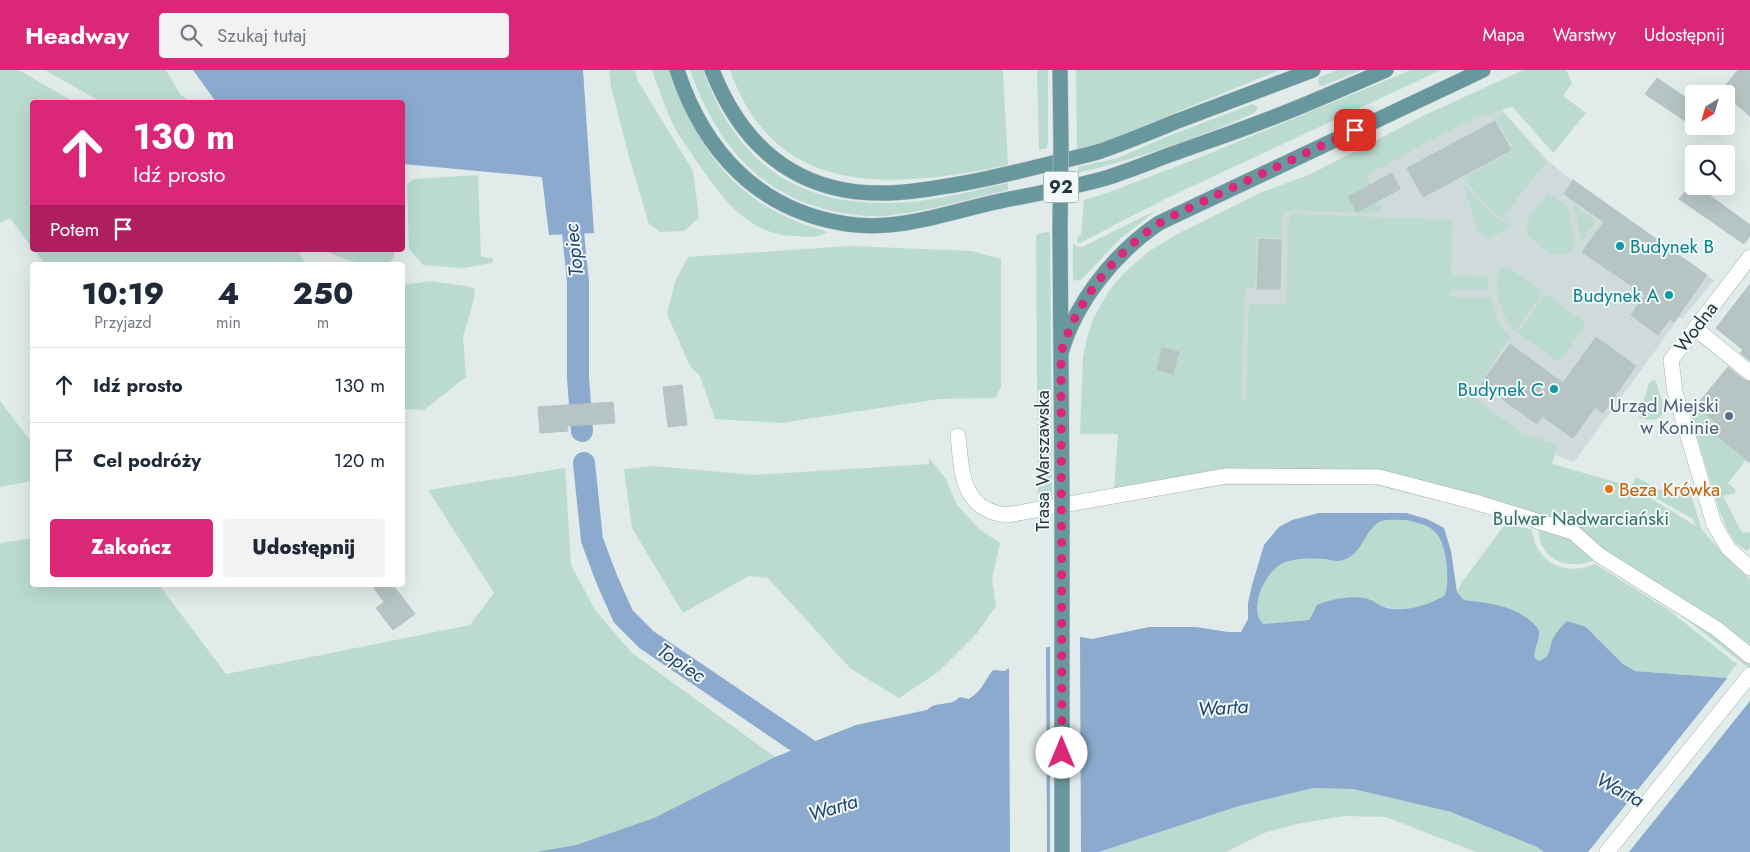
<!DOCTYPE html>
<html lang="pl">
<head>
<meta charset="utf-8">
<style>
	:root { --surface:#fff; --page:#f2f2f3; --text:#1f2937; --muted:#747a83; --line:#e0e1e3; --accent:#db2777 }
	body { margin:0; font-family:Jost,sans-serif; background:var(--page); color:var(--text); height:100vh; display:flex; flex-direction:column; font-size:19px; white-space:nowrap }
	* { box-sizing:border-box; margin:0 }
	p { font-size:16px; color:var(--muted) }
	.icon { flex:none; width:28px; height:28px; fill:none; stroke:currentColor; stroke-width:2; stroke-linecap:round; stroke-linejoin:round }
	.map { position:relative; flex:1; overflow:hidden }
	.sheet { position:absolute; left:30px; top:192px; width:375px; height:325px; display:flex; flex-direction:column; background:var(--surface); border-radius:5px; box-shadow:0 5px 20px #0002 }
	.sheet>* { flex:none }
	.top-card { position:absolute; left:30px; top:30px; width:375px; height:152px; border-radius:5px; box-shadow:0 5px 20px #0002; background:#db2777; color:#fff; overflow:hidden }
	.needle { width:32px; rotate:217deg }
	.controls { position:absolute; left:1685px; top:15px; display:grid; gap:10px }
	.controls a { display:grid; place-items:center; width:50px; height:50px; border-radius:5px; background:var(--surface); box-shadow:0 5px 20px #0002; font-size:25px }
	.pin { position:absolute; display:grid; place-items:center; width:42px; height:42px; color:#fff; margin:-21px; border-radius:10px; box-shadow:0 2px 8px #0006 }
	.me { position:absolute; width:55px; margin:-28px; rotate:0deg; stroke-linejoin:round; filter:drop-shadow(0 0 4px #0008) }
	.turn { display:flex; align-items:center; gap:18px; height:105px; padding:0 20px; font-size:22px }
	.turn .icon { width:65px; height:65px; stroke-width:2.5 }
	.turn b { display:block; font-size:35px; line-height:42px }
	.then { display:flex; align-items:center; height:48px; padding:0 20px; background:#0003; gap:10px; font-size:19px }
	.eta { display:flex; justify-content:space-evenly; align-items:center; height:85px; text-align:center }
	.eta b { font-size:30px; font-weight:800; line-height:35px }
	.action { display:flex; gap:10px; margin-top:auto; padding:10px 20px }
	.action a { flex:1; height:58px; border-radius:5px; background:var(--accent); color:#fff; font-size:20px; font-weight:800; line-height:58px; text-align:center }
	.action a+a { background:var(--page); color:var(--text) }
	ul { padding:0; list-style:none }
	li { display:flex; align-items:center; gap:15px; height:75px; padding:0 20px; border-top:1px solid var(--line) }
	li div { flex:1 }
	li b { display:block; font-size:19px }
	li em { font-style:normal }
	header { display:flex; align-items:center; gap:30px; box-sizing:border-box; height:70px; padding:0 25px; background:var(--accent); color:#fff }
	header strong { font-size:24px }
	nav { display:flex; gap:28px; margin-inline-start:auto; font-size:18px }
	.search { width:350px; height:45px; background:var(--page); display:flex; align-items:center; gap:12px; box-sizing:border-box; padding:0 18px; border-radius:5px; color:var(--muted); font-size:19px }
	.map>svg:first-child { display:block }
	.built { fill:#cfdada }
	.green { fill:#bbdbd0 }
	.water { fill:#8baacd; fill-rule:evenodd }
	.pier { fill:#e1ebea }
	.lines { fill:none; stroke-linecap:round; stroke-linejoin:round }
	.canal { stroke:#8baacd; stroke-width:22 }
	.building { fill:#b6c5c4; stroke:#b4c4c3 }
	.minor-casing { stroke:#a4b2b2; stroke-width:16 }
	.major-casing { stroke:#c1c7c8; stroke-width:16 }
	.minor { stroke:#fff; stroke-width:15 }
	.major { stroke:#68989e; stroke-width:15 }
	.major-bridge-casing { stroke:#c1c7c8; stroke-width:16; stroke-linecap:butt }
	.major-bridge { stroke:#68989e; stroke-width:15 }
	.route { stroke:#db2777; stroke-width:9; stroke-dasharray:0 16.2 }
	.culture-dot { fill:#0f9aa8; stroke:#f1f8f7; stroke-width:2 }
	.service-dot { fill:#5c6f8a; stroke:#f1f8f7; stroke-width:2 }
	.food-dot { fill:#e8710a; stroke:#f1f8f7; stroke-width:2 }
	.labels { text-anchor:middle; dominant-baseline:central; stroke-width:4; stroke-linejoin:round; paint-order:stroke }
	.shield { fill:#f1f8f7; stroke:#607273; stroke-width:1 }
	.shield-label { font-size:18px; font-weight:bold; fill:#22383a }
	.culture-label { font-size:19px; fill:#0d838f; stroke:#f1f8f7; text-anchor:end }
	.street-label { font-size:19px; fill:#22383a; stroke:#f1f8f7 }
	.service-label { font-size:19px; fill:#4e5e75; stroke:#f1f8f7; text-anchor:end }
	.food-label { font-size:19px; fill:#c56008; stroke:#f1f8f7; text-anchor:start }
	.park-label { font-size:19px; fill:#2e6f60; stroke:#f1f8f7 }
	.water-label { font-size:20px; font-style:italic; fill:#1f4673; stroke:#f1f8f7 }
</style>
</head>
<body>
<header>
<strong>Headway</strong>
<div class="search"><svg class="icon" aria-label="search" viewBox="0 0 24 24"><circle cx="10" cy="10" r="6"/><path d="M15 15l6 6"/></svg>Szukaj tutaj</div>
<nav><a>Mapa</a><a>Warstwy</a><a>Udostępnij</a></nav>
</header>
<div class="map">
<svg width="1750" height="782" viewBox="0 0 1750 782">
	<rect width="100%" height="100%" fill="#e1ebea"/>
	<path class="built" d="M1494 31 1547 90 1573 111 1714 210 1682 249 1679 248 1574 392 1514 369 1220 339 1244 163Z"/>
	<path class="green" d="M0 0H19L74 32H32V178L10 148 0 153Z
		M45 0H166L180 24 190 32H101Z
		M609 0H635L638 11 693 101 699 148 684 161 660 162 649 154 629 87 611 16Z
		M652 0H669C700 85 738 137 828 162 819 168 805 167 794 166 750 165 723 130 700 96 690 81 679 67 671 50 664 34 658 17 652 0Z
		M690 0H703C740 104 811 143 919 131 949 128 979 119 1008 113V120C969 129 925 142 885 146 865 147 844 144 824 139 753 120 714 67 690 0Z
		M730 0H1003L1008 95C895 118 776 131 730 0Z
		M1037 0H1048V72L1047 78 1039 80Z
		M1076 0H1280L1167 46 1137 61 1077 82Z
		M1337 0H1362L1322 16 1319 15 1318 10 1320 7Z
		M1411 0H1441L1165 129 1080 173 1077 172 1078 167 1081 165 1084 130 1107 123 1201 87Z
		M1523 0H1566L1572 13 1563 26 1586 43 1553 83 1513 37C1462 48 1412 82 1366 106L1383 138 1375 143 1294 140 1283 143 1281 168 1257 167 1255 218H1245L1241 330 1246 331 1249 234 1286 235 1289 146 1292 144 1452 150 1451 205 1488 207 1487 220 1451 219 1450 227H1491L1499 254 1510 267 1471 326 1522 363 1558 375 1552 394 1630 416 1696 456 1693 449 1632 415 1636 407 1678 429 1684 415 1687 412 1702 460 1733 494 1750 509V599L1672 538 1595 490C1575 498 1552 496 1541 474 1539 470 1539 464 1538 459L1469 438 1372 414 1220 415 1113 433 1118 364H1080L1083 287 1088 264 1094 247 1109 221 1124 203 1148 182 1177 164 1260 123 1311 104 1421 47Z
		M1253 34 1258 38 1254 43C1196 69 1139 88 1078 103V97L1118 88 1171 65Z
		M1503 42 1546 92 1504 145 1509 151 1494 143 1463 108 1514 80 1495 47Z
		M478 105 481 187 493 188 492 193 463 198 423 195 409 179 407 114 414 109Z
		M1464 115 1493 146 1511 156 1489 169 1477 160Z
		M1548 123 1568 136 1575 175C1559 197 1543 178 1528 166 1523 149 1538 136 1548 123Z
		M1574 135 1596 151 1582 171Z
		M1157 140 1121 168 1082 209 1077 211 1073 209V173L1077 177H1082Z
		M1047 162 1050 163 1052 427 1038 428 1036 167 1037 164Z
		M849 176 971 181 1001 189V317L995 328 939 329 781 353 715 349 700 306 690 296 667 244 675 212 688 187Z
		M34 180H297L305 193 308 195H46Z
		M324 180H394V187L387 195C363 195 346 191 324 180Z
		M1507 196 1543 222 1515 261C1502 248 1490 213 1502 197Z
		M430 211 472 217 475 220 472 237 463 266 466 307 424 340 403 339V215Z
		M1546 224 1586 254 1559 292 1518 263Z
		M1653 310 1656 311 1665 341C1658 352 1651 350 1639 348L1649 313Z
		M1688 330 1720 356 1714 363 1746 390 1728 413 1735 419 1736 423 1723 426 1742 463 1750 462V478L1747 481 1735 472 1728 461 1720 442 1688 338Z
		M0 331 32 373V411L0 417Z
		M929 388 946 409 957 435 979 459 1000 473 992 509 996 536 977 563 938 602 899 628 851 599 768 508 749 506 683 543 632 458 624 399 653 396 754 405 929 394Z
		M565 398 571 495 595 540 632 583 775 687 654 748 576 775 536 782H0V473L32 468V515H159L226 604 470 555 494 523 428 420Z
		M1405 450C1415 452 1426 454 1434 461 1447 472 1450 510 1445 525L1433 532 1407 540 1382 537 1370 529 1347 528 1314 539 1309 550 1263 554C1247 537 1267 497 1286 492 1297 488 1312 488 1324 489 1332 490 1338 493 1346 489 1364 482 1365 457 1382 451 1389 449 1398 450 1405 450Z
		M1506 453 1532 460C1536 493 1565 507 1595 494L1667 539 1737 594 1726 608 1635 601 1623 594 1593 563 1559 559C1557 562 1555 566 1553 570 1549 579 1550 587 1539 591L1535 588 1534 583 1537 574 1498 535 1464 530 1457 522 1462 512Z
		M1313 718 1353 719 1451 742 1537 777 1544 782H1476L1386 747 1345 746 1297 754 1264 763 1226 782H1099L1239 736Z"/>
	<path class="water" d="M193 0H583L594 163 549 165 542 107 403 94 402 32H216Z
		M1319 443H1406L1427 449 1444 458 1451 481 1457 522 1464 530C1488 533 1514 535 1533 553 1535 556 1539 558 1539 562 1540 571 1533 579 1535 588L1539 591C1550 587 1549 580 1552 571 1555 563 1561 557 1567 551L1586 557 1623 594 1635 601 1726 608 1747 616 1750 619V782H1544L1537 777 1451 742 1353 719 1313 718 1239 736 1099 782H536L576 775 654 748 775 687 856 655 927 640C934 633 939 635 948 633 952 633 956 630 960 627L969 629C983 620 984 611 993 600L1005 601 1032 582 1080 567 1092 569 1149 557H1196L1228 562H1241L1248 549V533L1252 515 1264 475 1279 457 1292 450ZM1405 450C1415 452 1426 454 1434 461 1447 472 1450 510 1445 525 1428 536 1400 544 1381 536 1377 534 1374 531 1371 530 1357 524 1330 529 1317 535L1309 550 1263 554C1247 538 1267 497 1286 492 1297 488 1312 488 1324 489 1332 490 1338 493 1346 489 1364 482 1365 457 1382 451 1389 449 1398 450 1405 450Z"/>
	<path class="pier" d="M1080 565 1081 782H1050V574Z
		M1046 575 1047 782H1010L1009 595 1031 580Z
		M1729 606 1750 615V631L1629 782H1588Z"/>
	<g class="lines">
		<path class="canal" d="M570 133 578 212V308L582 361
			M584 393 592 470 607 510 623 546 647 570 830 694"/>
	</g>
	<path class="building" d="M1738 0H1750V46L1726 26V24L1721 21Z
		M1657 8 1694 33V57L1645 24Z
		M1495 51 1511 80 1423 127 1407 98Z
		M1392 103 1400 119 1357 142 1348 127Z
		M1573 110 1707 205 1674 252 1670 249 1658 265 1631 245 1645 225 1582 182 1604 152 1564 124Z
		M1692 113 1694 116H1697L1750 155V166L1744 174 1679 129Z
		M1259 169 1281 170 1280 219H1257Z
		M1750 214V291L1740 283 1743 280 1716 258Z
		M1596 267 1636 296 1603 343 1595 337 1573 368 1542 346 1537 354 1481 314 1510 274 1563 313Z
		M1162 278 1179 282 1173 304 1157 300Z
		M1728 297 1744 310 1750 312V393L1714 363 1720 356 1696 336Z
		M682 315 687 355 668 357 663 317Z
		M613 332 615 353 567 356 568 361 540 363 538 337Z
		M372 515H393L415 544 393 560 376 538 384 532Z"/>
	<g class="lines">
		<g class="minor-casing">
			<path id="minor" d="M1750 187 1671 290 1675 322 1714 454 1728 478 1750 498
				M1695 258 1750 303
				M958 366C962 402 961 440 1007 445L1226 406 1379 407 1475 432 1573 462 1599 485 1717 559 1750 586
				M1607 782 1750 605"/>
		</g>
		<g class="major-casing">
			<path id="major" d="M677 0C704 82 759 141 847 154 895 161 942 145 987 134 1026 125 1068 119 1106 108 1129 101 1152 91 1175 83 1205 72 1236 62 1266 50 1307 35 1346 17 1386 0
				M712 0C734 56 771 101 831 117 875 129 921 121 965 113 997 107 1029 99 1061 91 1074 88 1088 85 1101 81 1126 72 1151 62 1175 52 1221 35 1267 17 1313 0
				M1060 0 1061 76
				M1060 157 1062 425
				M1061 283C1076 231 1115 183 1159 153L1483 0"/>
		</g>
		<use href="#minor" class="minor"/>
		<use href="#major" class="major"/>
		<g class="major-bridge-casing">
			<path id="major-bridge" d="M1060 157 1061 76
				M1062 425V782"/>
		</g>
		<use href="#major-bridge" class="major-bridge"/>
	</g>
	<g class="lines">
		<path class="route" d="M1062 683 1061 283C1076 230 1120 176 1168 148L1355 60"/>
	</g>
	<g class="culture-dot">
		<circle cx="1620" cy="176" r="5"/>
		<circle cx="1669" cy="225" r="5"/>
		<circle cx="1554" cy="319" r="5"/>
	</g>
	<circle class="service-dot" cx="1729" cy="346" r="5"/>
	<circle class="food-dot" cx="1609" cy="419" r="5"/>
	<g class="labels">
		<rect class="shield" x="1043.5" y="101.5" width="35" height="31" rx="4"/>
		<g class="shield-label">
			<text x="1061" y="117">92</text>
		</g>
		<g class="culture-label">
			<text x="1630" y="176" text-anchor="start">Budynek B</text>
			<text x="1659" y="225">Budynek A</text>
			<text x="1544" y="319">Budynek C</text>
		</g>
		<g class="street-label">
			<text transform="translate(1696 257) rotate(-53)">Wodna</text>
			<text transform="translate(1042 391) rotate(-90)">Trasa Warszawska</text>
		</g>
		<g class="service-label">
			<text x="1719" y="335">Urząd Miejski<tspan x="1719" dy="22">w Koninie</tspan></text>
		</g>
		<g class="food-label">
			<text x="1619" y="419">Beza Krówka</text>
		</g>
		<g class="park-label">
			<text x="1581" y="448">Bulwar Nadwarciański</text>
		</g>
		<g class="water-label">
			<text transform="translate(574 180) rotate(-96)">Topiec</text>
			<text transform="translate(681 593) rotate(34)">Topiec</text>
			<text transform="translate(1223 638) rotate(-4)">Warta</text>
			<text transform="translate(1620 720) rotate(28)">Warta</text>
			<text transform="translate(833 738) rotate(-17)">Warta</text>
		</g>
	</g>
</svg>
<div class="controls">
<a><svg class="needle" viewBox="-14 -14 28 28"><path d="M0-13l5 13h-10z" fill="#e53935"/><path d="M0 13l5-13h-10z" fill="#747a83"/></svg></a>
<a><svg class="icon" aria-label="search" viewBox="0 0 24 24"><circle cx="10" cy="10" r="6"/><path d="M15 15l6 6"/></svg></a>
</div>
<div class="pin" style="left:1355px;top:60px;background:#d93025"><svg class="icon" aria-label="arrive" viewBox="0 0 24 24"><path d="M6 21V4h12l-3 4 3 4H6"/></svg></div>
<svg class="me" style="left:1062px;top:683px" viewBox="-20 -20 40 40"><circle r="19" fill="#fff"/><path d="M0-13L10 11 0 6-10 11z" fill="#db2777"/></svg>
<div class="top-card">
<div class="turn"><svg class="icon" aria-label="ahead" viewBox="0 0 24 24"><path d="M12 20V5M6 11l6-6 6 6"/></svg><div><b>130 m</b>Idź prosto</div></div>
<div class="then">Potem<svg class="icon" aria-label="arrive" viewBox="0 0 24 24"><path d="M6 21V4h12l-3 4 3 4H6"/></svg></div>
</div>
<section class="sheet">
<div class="eta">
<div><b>10:19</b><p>Przyjazd</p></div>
<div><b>4</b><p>min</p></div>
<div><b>250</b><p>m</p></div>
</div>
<ul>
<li><svg class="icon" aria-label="ahead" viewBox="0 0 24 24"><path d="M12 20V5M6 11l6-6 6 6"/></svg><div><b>Idź prosto</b></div><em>130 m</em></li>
<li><svg class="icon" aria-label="arrive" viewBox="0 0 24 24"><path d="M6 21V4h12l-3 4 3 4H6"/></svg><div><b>Cel podróży</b></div><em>120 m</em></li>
</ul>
<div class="action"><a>Zakończ</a><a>Udostępnij</a></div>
</section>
</div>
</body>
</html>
